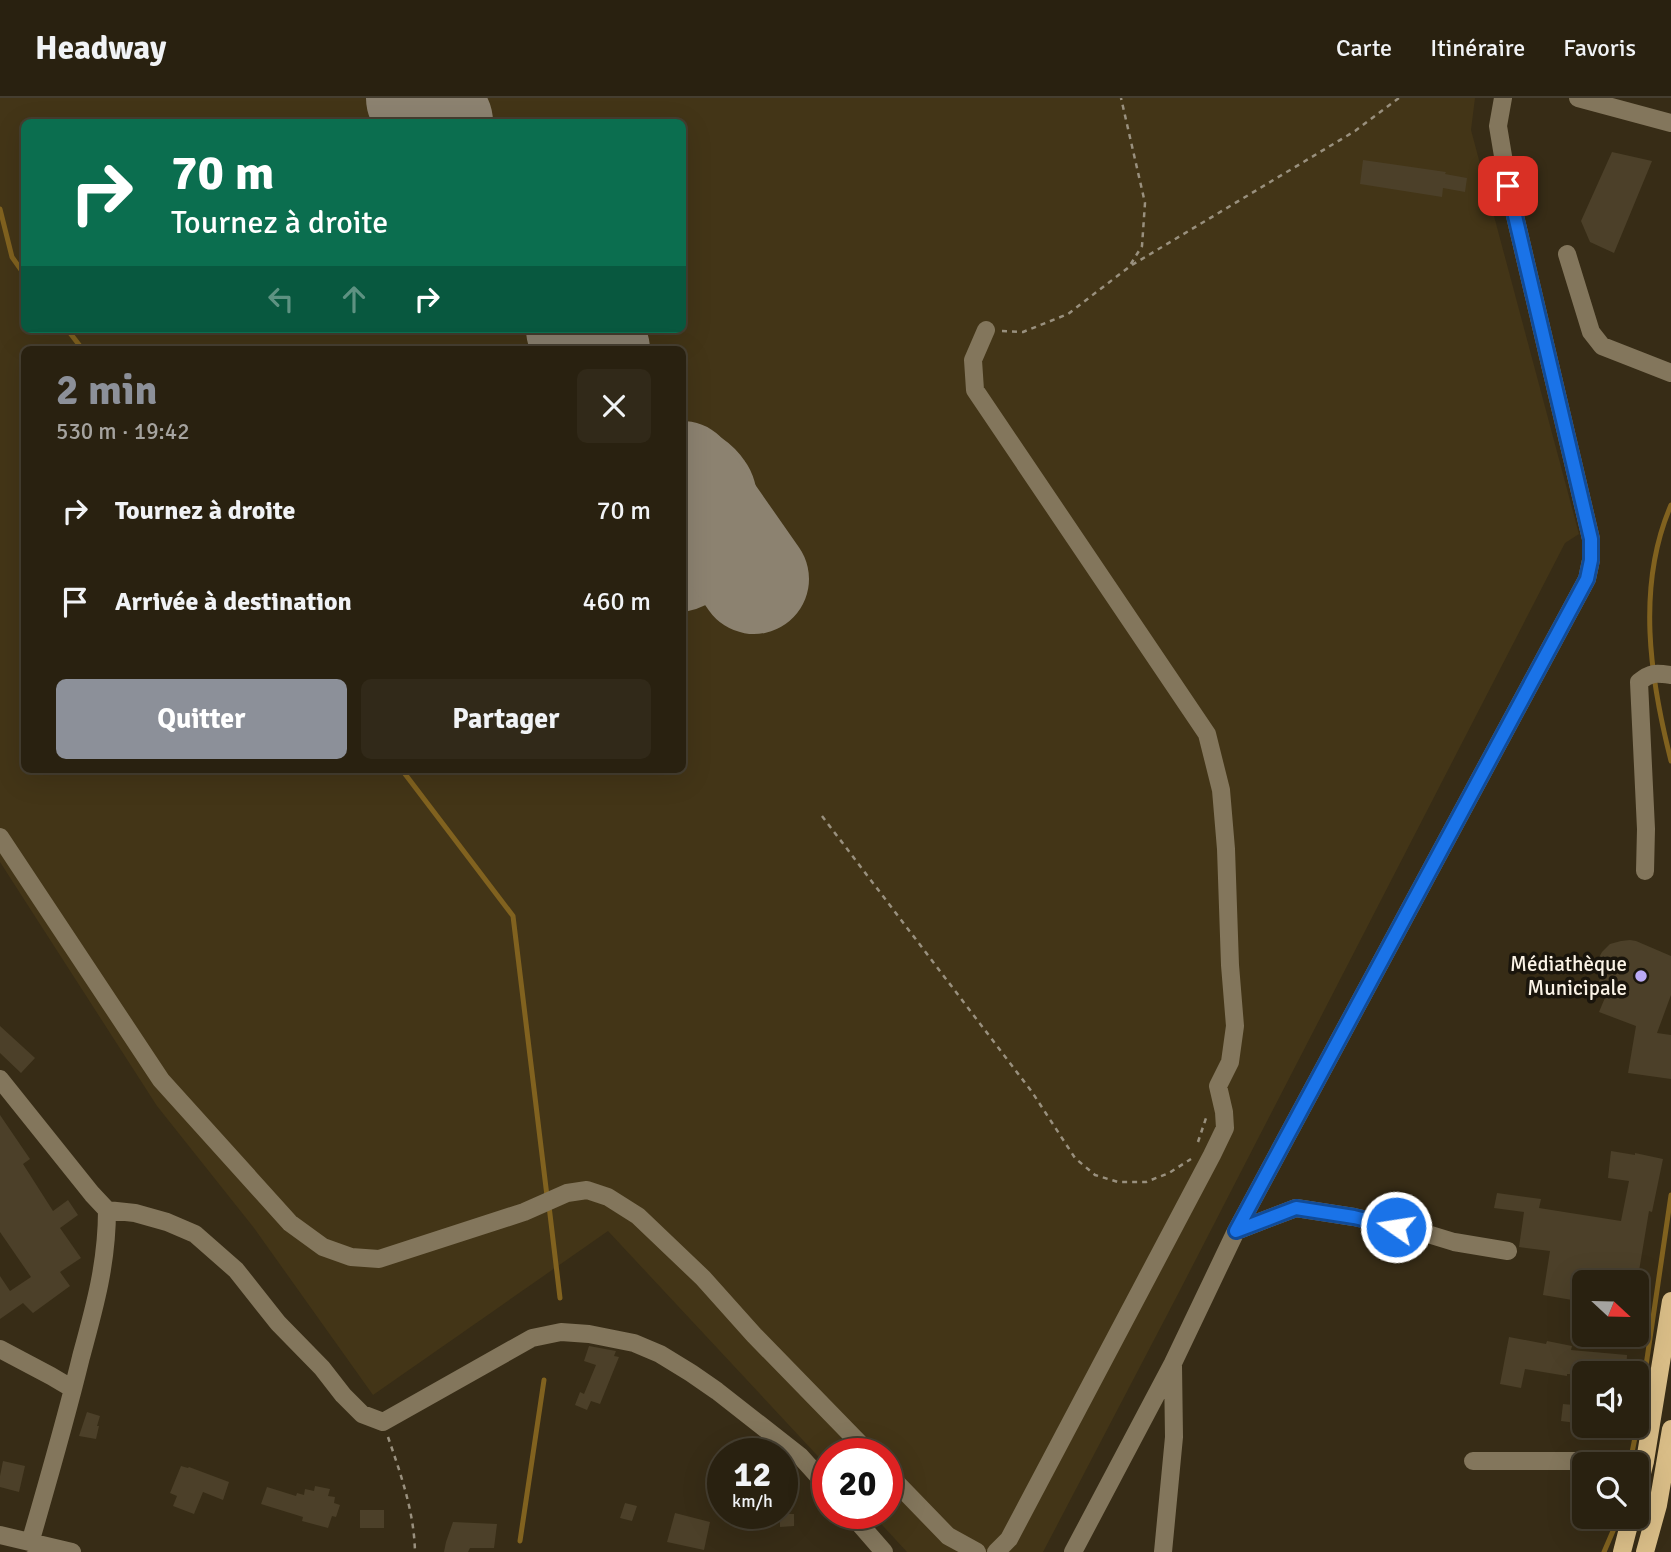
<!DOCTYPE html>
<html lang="fr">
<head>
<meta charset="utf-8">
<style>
	:root { --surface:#292110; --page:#312919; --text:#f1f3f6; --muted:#a5a39f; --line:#453e30; --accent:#8c9099 }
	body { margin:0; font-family:Signika,sans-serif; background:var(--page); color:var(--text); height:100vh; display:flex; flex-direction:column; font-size:26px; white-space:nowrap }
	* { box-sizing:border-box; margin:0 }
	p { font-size:23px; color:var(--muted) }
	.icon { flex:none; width:38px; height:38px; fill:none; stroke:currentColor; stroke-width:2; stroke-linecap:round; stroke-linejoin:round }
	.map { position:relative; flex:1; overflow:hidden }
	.details { position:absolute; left:21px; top:248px; width:665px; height:427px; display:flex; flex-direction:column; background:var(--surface); border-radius:10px; box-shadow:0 7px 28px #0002,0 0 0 2px var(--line) }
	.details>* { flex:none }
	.banner { position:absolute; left:21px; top:21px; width:665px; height:214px; border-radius:10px; box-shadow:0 7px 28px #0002,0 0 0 2px var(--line); background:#0b6e4f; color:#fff; overflow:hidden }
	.needle { width:46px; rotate:112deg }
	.fabs { position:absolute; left:1572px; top:1172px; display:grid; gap:14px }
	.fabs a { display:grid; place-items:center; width:77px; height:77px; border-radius:10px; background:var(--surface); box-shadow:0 7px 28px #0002,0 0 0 2px var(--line); font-size:35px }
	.speed { position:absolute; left:707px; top:1340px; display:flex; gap:14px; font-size:35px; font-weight:700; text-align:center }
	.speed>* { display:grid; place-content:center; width:91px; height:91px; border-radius:50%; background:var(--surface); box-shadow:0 7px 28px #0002,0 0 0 2px var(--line); line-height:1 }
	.speed small { font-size:18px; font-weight:400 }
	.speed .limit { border:10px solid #d22; background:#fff; color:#111 }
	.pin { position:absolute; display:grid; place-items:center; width:60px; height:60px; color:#fff; margin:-30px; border-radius:14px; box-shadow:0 4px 10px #0006 }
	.me { position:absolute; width:77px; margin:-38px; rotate:283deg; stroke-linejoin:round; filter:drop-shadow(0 0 5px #0008) }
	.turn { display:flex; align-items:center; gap:24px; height:147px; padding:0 35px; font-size:32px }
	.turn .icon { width:91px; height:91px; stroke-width:2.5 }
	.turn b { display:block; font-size:49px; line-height:60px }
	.lanes { display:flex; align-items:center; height:66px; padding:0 35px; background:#0003; justify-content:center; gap:35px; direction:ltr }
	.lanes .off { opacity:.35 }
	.round { display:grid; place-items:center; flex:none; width:74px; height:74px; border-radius:10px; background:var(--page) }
	.head { display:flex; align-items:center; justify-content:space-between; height:119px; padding:0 35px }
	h1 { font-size:42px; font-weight:700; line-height:52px; color:var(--accent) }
	.action { display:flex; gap:14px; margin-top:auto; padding:14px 35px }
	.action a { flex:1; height:80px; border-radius:10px; background:var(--accent); color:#fff; font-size:28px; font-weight:700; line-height:80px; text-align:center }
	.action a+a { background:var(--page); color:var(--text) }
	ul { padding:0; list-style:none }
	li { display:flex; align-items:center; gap:21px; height:91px; padding:0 35px }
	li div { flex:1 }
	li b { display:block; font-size:26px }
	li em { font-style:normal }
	header { display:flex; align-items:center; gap:42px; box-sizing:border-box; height:98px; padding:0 35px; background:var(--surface); border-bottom:2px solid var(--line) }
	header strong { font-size:33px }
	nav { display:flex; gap:38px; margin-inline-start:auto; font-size:24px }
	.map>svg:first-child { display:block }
	.built { fill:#433517; fill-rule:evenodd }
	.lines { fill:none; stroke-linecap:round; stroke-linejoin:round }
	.stream { stroke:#81621f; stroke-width:5 }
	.taxiway { stroke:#8c8270; stroke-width:44 }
	.runway { stroke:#8c8270; stroke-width:110 }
	.building { fill:#4c4029 }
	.path { stroke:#99907e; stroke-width:2.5; stroke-dasharray:5 5; stroke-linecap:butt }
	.minor { stroke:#83765c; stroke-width:18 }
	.major { stroke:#d9bd87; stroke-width:18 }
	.route-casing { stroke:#114b97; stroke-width:18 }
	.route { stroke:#1a73e8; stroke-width:12 }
	.poi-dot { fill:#bbaaf6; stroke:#1a150c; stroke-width:2.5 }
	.labels { text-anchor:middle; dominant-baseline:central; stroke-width:7; stroke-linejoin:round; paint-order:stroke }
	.poi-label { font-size:21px; fill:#fbf3e6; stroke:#1a150c; text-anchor:end }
</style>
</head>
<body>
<header>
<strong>Headway</strong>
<nav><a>Carte</a><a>Itinéraire</a><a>Favoris</a></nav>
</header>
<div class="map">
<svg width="1671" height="1454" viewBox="0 0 1671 1454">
	<rect width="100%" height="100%" fill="#372c16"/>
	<path class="built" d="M0 0H1475L1471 32 1579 436 1565 445 1178 1196 1043 1454H907L872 1416H887V1356H828V1369L608 1133 373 1297 254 1130 157 1008 0 764ZM24 24H682V231H24ZM24 252H682V672H24Z"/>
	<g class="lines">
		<path class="stream" d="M0 111 12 159 24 176
			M67 231 83 252
			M1671 407C1636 488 1650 580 1671 663
			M402 672 513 818 547 1098
			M549 1108 560 1200
			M1631 1360 1637 1329 1671 1097
			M520 1443 544 1282
			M1604 1454 1619 1419"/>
		<path class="taxiway" d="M583 234 591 252
			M682 346C700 351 717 361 727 376 739 392 740 433 732 451 724 469 702 488 682 492"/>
		<path class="runway" d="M421 0 438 24
			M581 231 595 252
			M682 378 754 481"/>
	</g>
	<path class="building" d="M1612 54 1652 63 1614 155 1590 144 1581 123Z
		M1363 62 1446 74 1445 76 1467 80 1465 94 1443 90 1442 99 1360 86Z
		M1630 842 1636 843 1671 858V897L1657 935 1671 937V981L1628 975 1636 928 1599 914 1607 895 1596 891 1606 867 1597 863 1602 854 1610 846 1621 843Z
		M0 928 35 960 21 975 0 955Z
		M0 1017 30 1061 23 1066 53 1113 68 1102 78 1117 60 1130 81 1160 60 1174 70 1188 33 1215 23 1205 0 1221V1178L10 1193 31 1179 0 1134Z
		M1611 1053 1635 1057V1055L1663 1061 1652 1114 1649 1113 1637 1185H1584V1204L1543 1197 1550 1153 1519 1149 1524 1114 1494 1110 1497 1095 1541 1101 1539 1110 1621 1123 1629 1083 1608 1080Z
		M1509 1239 1546 1246 1547 1243 1572 1248 1571 1252 1627 1257 1626 1276H1567V1278L1525 1271 1521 1290 1500 1286Z
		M589 1248 616 1253 614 1258 619 1259 600 1306 591 1303 587 1312 575 1307 580 1294 584 1296 596 1267 584 1263Z
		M1563 1306 1584 1308V1326L1561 1323Z
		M87 1314 100 1318 97 1328H99L96 1341 79 1338Z
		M1582 1328H1623L1621 1342 1581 1336Z
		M3 1363 25 1368 19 1394 0 1389V1378Z
		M181 1368 188 1370 189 1369 229 1384 223 1402 203 1394 194 1416 173 1408 177 1398 170 1395Z
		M315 1388 330 1391 328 1398 335 1399 334 1405 340 1407 336 1419 332 1418 328 1430 302 1423 303 1419 261 1406 267 1389 296 1398 297 1395 304 1397 305 1391 314 1393Z
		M625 1405 637 1408 632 1423 620 1420Z
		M360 1412H384V1430H360Z
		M675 1415 710 1424 704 1452 667 1444Z
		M780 1416H794V1428L780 1429Z
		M453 1424 497 1426 494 1450H470L468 1454H444L446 1444Z"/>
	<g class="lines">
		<path class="path" d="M1132 167 1355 33 1399 0
			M1002 233 1023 234 1068 216 1129 169 1142 148 1145 105 1121 0
			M822 718 1032 994 1075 1060 1095 1077 1118 1084H1146L1169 1075 1191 1061
			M1198 1044 1207 1017
			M388 1339C401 1377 414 1413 415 1454"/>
		<path class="minor" d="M1578 0 1671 25
			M1567 156 1591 234 1602 248 1671 275
			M986 232 973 262 975 292 1207 636 1221 692 1226 751 1230 867 1235 928 1230 964 1218 988 1224 1014 1225 1030 1212 1057 1009 1441 996 1454
			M0 739 161 982 290 1125 323 1149 351 1159 379 1161 524 1114 567 1095 587 1092 608 1099 638 1118 703 1180 754 1237 870 1356
			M1645 773 1646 731 1639 584C1651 574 1656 575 1671 577
			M0 981 92 1096 107 1112 135 1115 167 1124 195 1136 236 1172 278 1225 322 1270 343 1297 362 1316 383 1324 532 1240 561 1234 589 1236 634 1245 660 1256 691 1275 717 1293 800 1358 828 1389
			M1236 1133 1296 1110 1354 1119 1418 1133 1454 1144 1508 1153
			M0 1251 51 1278 73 1291
			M1473 1363H1645
			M887 1375 948 1438 977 1454
			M851 1416 884 1454
			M0 1437 72 1454
			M30 1445C48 1383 66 1321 81 1259 95 1208 107 1165 107 1112
			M1073 1454 1173 1265 1236 1133 1587 481 1591 462V441L1508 88 1498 28 1503 0
			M1163 1454 1174 1339 1173 1268"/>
		<path class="major" d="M1636 1399 1645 1363 1671 1203
			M1622 1454 1631 1419
			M1645 1454 1658 1407 1671 1331"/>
	</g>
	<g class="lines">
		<g class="route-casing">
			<path id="route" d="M1396 1129 1354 1119 1296 1110 1236 1133 1587 481 1591 462V441L1508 88"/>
		</g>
		<use href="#route" class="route"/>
	</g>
	<circle class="poi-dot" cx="1641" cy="878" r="7"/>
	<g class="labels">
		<g class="poi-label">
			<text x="1627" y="866">Médiathèque<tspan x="1627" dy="24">Municipale</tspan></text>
		</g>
	</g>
</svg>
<div class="fabs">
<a><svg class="needle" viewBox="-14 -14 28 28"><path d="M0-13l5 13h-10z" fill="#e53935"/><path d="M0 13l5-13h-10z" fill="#a5a39f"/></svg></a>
<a><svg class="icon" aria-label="sound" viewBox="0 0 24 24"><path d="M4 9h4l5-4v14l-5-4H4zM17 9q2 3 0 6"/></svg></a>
<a><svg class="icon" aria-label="search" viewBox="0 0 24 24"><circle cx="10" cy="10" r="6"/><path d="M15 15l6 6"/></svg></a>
</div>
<div class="speed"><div>12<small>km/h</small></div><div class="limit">20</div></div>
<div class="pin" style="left:1508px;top:88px;background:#d93025"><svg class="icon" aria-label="arrive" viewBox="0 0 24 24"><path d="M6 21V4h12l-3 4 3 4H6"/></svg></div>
<svg class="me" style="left:1396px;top:1129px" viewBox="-20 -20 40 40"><circle r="17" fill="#1a73e8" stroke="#fff" stroke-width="3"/><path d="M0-11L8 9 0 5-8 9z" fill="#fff"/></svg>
<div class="banner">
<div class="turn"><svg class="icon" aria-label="right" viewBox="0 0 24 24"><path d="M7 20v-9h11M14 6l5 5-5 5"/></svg><div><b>70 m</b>Tournez à droite</div></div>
<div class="lanes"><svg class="icon off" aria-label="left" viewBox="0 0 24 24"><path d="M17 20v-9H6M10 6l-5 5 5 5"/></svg><svg class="icon off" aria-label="ahead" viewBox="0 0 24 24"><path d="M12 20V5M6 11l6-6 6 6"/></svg><svg class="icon" aria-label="right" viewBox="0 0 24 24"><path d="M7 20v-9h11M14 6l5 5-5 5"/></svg></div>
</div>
<section class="details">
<div class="head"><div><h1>2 min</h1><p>530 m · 19:42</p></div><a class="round"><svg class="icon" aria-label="close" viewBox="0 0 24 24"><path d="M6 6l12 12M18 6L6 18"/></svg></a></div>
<ul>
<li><svg class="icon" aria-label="right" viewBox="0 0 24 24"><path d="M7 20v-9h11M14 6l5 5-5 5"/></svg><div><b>Tournez à droite</b></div><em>70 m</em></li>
<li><svg class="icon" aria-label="arrive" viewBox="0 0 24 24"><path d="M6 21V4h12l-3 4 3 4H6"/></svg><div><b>Arrivée à destination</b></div><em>460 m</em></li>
</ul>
<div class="action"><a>Quitter</a><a>Partager</a></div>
</section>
</div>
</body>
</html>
